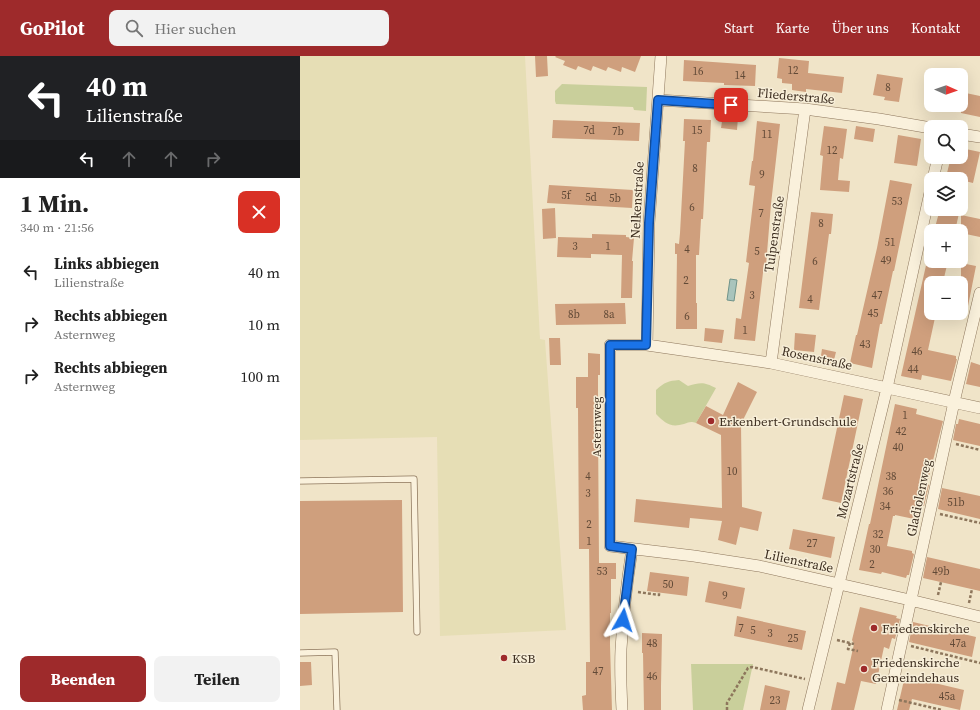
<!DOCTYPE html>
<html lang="de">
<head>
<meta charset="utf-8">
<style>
	:root { --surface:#fff; --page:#f2f2f2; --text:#222; --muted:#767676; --accent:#9e2a2b }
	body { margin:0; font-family:"Source Serif 4",serif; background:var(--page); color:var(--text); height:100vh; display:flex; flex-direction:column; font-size:15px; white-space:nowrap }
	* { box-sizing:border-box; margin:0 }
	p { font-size:13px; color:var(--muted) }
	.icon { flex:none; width:22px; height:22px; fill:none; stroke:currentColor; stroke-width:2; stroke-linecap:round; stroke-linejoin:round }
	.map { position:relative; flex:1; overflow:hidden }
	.sheet { display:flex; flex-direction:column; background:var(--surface); width:300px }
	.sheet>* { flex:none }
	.top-card { background:#202124; color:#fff; overflow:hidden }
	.needle { width:26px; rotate:92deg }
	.fabs { position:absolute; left:624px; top:12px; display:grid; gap:8px }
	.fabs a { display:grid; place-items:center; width:44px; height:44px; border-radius:8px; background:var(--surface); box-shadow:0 4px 16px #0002; font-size:20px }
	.pin { position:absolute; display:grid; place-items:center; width:34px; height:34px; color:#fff; margin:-17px; border-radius:8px; box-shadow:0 2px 6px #0006 }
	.me { position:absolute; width:44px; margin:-22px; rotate:6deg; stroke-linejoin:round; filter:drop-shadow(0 0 3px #0008) }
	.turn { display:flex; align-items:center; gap:14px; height:84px; padding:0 20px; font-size:18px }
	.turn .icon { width:52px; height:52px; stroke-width:2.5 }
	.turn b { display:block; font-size:28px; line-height:34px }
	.lanes { display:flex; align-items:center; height:38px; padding:0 20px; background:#0003; justify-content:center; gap:20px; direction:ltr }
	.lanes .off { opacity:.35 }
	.round { display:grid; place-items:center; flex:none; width:42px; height:42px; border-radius:8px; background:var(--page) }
	.head { display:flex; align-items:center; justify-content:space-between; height:68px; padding:0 20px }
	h1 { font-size:24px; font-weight:700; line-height:30px }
	.cta { display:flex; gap:8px; margin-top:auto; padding:8px 20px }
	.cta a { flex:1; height:46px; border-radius:8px; background:var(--accent); color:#fff; font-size:16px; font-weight:700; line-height:46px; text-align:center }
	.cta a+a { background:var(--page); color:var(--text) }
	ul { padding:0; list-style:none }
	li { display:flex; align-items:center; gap:12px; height:52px; padding:0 20px }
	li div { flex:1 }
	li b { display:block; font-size:15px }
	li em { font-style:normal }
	header { display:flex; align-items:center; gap:24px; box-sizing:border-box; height:56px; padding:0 20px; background:var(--accent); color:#fff }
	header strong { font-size:19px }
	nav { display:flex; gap:22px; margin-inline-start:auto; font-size:14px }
	.search { width:280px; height:36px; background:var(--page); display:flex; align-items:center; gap:10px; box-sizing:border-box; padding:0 14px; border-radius:8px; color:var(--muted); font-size:15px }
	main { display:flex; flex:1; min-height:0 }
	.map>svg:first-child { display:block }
	.farmland { fill:#e6deb5 }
	.green { fill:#c9cf9b }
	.water { fill:#a9c4bc; stroke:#6f938a }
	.building { fill:#cf9f7d }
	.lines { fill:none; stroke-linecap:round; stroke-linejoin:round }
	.service-casing { stroke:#8d765c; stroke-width:7 }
	.minor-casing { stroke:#8d765c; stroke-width:12 }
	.path { stroke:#8d765c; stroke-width:2.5; stroke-dasharray:3 2; stroke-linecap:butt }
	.service { stroke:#faf1dc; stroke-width:5.5 }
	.minor { stroke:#faf1dc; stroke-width:11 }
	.route-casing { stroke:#114b97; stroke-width:10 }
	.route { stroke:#1a73e8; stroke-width:7 }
	.poi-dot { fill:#9e2a2b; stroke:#f7eed8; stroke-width:1.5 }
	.labels { text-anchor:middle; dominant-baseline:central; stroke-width:3; stroke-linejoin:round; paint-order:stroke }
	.number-label { font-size:11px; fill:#624a37 }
	.street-label { font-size:13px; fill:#3d2e20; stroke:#f7eed8 }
	.poi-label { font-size:13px; fill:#3d2e20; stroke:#f7eed8; text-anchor:start }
</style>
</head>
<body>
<header>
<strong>GoPilot</strong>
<div class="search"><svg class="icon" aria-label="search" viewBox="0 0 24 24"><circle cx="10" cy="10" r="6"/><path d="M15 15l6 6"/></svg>Hier suchen</div>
<nav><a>Start</a><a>Karte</a><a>Über uns</a><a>Kontakt</a></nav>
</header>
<main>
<section class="sheet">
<div class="top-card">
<div class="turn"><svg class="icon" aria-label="left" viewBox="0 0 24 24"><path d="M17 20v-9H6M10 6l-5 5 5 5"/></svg><div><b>40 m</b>Lilienstraße</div></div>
<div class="lanes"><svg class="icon" aria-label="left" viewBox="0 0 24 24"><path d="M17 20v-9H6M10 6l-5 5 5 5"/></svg><svg class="icon off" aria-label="ahead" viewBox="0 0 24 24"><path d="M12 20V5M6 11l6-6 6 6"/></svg><svg class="icon off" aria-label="ahead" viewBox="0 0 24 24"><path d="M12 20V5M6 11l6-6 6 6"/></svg><svg class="icon off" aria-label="right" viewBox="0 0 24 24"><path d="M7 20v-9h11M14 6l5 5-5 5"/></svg></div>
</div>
<div class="head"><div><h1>1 Min.</h1><p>340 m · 21:56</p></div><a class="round" style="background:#d93025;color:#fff"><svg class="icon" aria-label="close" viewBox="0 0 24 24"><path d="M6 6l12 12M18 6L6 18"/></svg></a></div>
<ul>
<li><svg class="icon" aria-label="left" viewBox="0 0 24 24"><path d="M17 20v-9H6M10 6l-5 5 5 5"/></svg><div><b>Links abbiegen</b><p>Lilienstraße</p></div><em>40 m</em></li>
<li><svg class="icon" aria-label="right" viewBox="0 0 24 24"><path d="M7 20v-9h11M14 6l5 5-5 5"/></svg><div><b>Rechts abbiegen</b><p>Asternweg</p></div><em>10 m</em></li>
<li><svg class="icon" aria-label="right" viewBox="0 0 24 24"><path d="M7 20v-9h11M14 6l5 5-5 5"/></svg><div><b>Rechts abbiegen</b><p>Asternweg</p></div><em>100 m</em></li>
</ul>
<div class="cta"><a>Beenden</a><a>Teilen</a></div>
</section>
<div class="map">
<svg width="680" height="654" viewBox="0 0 680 654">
	<rect width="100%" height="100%" fill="#f0e4c8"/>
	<path class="farmland" d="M0 0H225L240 283 245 284 266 574 140 580 137 381 0 384Z"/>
	<path class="green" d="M262 28 347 31 346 55 334 54 333 51 256 48 255 45V35Z
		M379 324 388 330C401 326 404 326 416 332L396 367C391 365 389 366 384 368 370 372 365 367 356 358V334C365 326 368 325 379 324Z
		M391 608H453L443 654H393Z"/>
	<path class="water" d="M430 223 437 224 434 245 427 244Z"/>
	<path class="building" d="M235 0H247L248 20 236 21Z
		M256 0H341L335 16 322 11 321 16 308 11 306 15 293 10 291 15 278 10 276 14 263 9 265 5 255 1Z
		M479 2 509 5 508 17 544 21 542 37 506 33V36L492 34V28L482 27V23L477 22Z
		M384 4 456 9 455 30 424 29V27L383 25Z
		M577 18 603 22 599 46 584 44 585 41 573 39Z
		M661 36 680 40V61L661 57Z
		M423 59 438 61 437 74 421 72Z
		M384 63 411 64 410 86H407L403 163H401L399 199H396V247H397V273H376L377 198H375V187L379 188 380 177 385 85H383Z
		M253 64 340 67 339 85 252 82Z
		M457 65 480 68 471 148 466 209 464 208 455 285 434 283 436 262 441 263 449 207 446 206 455 130 449 129 452 105H453Z
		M524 70 547 73 543 103 540 102 538 124 550 125 549 136 520 134 523 100 520 99Z
		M556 70 575 73 573 86 554 83Z
		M598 79 621 83 617 110 594 107Z
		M661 92 680 96 673 127 661 124V123L646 121 651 101H661Z
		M590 124 612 128 594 215H593L582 268H580L572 312 550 307 556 279H557L577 192Z
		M249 129 333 134 332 152 247 147Z
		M255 152 256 182 243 183 242 153Z
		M640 153H660L655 175H634Z
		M511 156 533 158 531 178H529L519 254 499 252Z
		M661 159 680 163V181L661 177Z
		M292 178 326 179V181L334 182 332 205H333L332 242H321L322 199 291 198V202L257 201 258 181 292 182Z
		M627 205H648L643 226 631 223V257H636L628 294 656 300V303H657L651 325 622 319 621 324 601 320Z
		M661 207 676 210 666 260 661 259Z
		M325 247 326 268 256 269 255 248Z
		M405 272 424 274 422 287 404 285Z
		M495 277 516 279 514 296 494 294Z
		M249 282H260L261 309H250Z
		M522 293 536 296 533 308 520 306Z
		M288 297 300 298V319H298V367L299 507H316V523H311V557H310V589L312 654H283L282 640 286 639V606H290L289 493H279L278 352H276V321H288Z
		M671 306 680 309V331L666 328Z
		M438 326 457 336 441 368 442 451 462 456 458 475 440 471 436 489 418 484 422 465 390 462 389 472 334 466 336 443 422 452 421 379 396 367 406 350 423 359Z
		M544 339 563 343 541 447 522 443Z
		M595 348 617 353 616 358 643 365 627 428 629 429 624 450H622L619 464 595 459V460H593L587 490 612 495V497L614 498 609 519H607L606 522 582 516 581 518 559 514 569 468H570Z
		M659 363 680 368V390L653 384 656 368H658Z
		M642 432 680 440V463L638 453Z
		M102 444 103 556 0 558V445Z
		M493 473 535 481 531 502 489 493Z
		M627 501 680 513V535L623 522Z
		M350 516 389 521 387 540 347 535Z
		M409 525 445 532 441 553 405 546Z
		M560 551 597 560 596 562 600 563 595 583 592 582 589 593 584 591 576 628 561 625 554 654H531L537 626 545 628 554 588 552 584Z
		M437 560 506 575 502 594 434 580Z
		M613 566 676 581 672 601 609 586Z
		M342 577 362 578 361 630V654H344L343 597H342Z
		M0 606H11L12 629 0 630Z
		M605 620 664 634 660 654 612 643 609 654H597Z
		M465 629 490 635 486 654H460Z"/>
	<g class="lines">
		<g class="service-casing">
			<path id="service" d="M0 425 114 423 117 576
				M0 597 35 596 37 654"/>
		</g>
		<g class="minor-casing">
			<path id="minor" d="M358 44 505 53 579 63 631 72
				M661 78 680 81
				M633 123 638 101
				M347 289 349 167 361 0
				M471 307 505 53
				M680 352 471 307 347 289H310V490L394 500 459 510 610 544 680 561
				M322 654C321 634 320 613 321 593 323 559 327 526 332 493
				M508 654 587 332 631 132
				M587 654 654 346 680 237"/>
		</g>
		<path class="path" d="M656 388 680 394
			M640 458 680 467
			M338 536 359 539V536
			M638 539 641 526
			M669 547 672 533
			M537 584 554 588
			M550 587 548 593 558 595
			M611 590 680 607
			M599 644 642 654
			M427 654V647L448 612 452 611 505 623"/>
		<use href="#service" class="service"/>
		<use href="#minor" class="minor"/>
	</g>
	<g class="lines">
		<g class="route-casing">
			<path id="route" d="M323 564 332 493 310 490V289H346L349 167 358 44 431 49"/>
		</g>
		<use href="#route" class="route"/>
	</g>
	<g class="poi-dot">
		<circle cx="411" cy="365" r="4"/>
		<circle cx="574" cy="572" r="4"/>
		<circle cx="204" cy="602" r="4"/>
		<circle cx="564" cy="613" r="4"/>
	</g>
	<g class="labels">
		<g class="number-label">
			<text x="493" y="14">12</text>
			<text x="398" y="15">16</text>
			<text x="440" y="19">14</text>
			<text x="588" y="31">8</text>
			<text x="289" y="74">7d</text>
			<text x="397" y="74">15</text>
			<text x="318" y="75">7b</text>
			<text x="467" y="78">11</text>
			<text x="532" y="94">12</text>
			<text x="395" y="112">8</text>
			<text x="462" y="118">9</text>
			<text x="266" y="139">5f</text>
			<text x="291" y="141">5d</text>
			<text x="315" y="142">5b</text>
			<text x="597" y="145">53</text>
			<text x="392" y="151">6</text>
			<text x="461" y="157">7</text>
			<text x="521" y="167">8</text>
			<text x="590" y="186">51</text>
			<text x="275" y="190">3</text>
			<text x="308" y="190">1</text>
			<text x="387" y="193">4</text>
			<text x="457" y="195">5</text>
			<text x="586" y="204">49</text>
			<text x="515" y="205">6</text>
			<text x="386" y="224">2</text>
			<text x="452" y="239">3</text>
			<text x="577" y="239">47</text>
			<text x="510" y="243">4</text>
			<text x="573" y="257">45</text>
			<text x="274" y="258">8b</text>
			<text x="309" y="258">8a</text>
			<text x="387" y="260">6</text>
			<text x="445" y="274">1</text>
			<text x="565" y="288">43</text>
			<text x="617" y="295">46</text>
			<text x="613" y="313">44</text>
			<text x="605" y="359">1</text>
			<text x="601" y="375">42</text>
			<text x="598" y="391">40</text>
			<text x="432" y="415">10</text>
			<text x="288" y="420">4</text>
			<text x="591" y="420">38</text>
			<text x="588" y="435">36</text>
			<text x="288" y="437">3</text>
			<text x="656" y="446">51b</text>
			<text x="585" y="450">34</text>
			<text x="289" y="468">2</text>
			<text x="578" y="478">32</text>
			<text x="289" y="485">1</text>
			<text x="512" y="487">27</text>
			<text x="575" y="493">30</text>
			<text x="572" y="508">2</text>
			<text x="302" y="515">53</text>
			<text x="641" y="515">49b</text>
			<text x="368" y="528">50</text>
			<text x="425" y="539">9</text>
			<text x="441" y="572">7</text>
			<text x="453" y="574">5</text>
			<text x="470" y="577">3</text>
			<text x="493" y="582">25</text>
			<text x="352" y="587">48</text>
			<text x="658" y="587">47a</text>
			<text x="298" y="615">47</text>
			<text x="352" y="620">46</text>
			<text x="647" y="640">45a</text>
			<text x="475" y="644">23</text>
		</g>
		<g class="street-label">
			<text transform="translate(496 40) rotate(5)">Fliederstraße</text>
			<text transform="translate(337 144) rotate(-87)">Nelkenstraße</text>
			<text transform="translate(474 178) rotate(-82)">Tulpenstraße</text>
			<text transform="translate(517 302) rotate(12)">Rosenstraße</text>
			<text transform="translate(296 371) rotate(-90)">Asternweg</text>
			<text transform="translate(550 425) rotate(-76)">Mozartstraße</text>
			<text transform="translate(619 442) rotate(-78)">Gladiolenweg</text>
			<text transform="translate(499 505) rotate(12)">Lilienstraße</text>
		</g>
		<g class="poi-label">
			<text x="419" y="365">Erkenbert-Grundschule</text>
			<text x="582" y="572">Friedenskirche</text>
			<text x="212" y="602">KSB</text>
			<text x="572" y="606">Friedenskirche<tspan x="572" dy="15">Gemeindehaus</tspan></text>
		</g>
	</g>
</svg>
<div class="fabs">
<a><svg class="needle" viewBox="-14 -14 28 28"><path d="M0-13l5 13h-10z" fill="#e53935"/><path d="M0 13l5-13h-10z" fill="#767676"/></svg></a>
<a><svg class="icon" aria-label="search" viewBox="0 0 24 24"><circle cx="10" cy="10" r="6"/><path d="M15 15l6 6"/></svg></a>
<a><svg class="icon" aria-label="layers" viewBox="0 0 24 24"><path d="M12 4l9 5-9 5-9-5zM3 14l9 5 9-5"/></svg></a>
<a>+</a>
<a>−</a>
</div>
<div class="pin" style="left:431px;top:49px;background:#d93025"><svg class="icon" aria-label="arrive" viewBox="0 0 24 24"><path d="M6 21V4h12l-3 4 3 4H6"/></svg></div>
<svg class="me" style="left:323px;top:564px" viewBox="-20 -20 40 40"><path d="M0-17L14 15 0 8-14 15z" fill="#1a73e8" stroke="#fff" stroke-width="4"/></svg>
</div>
</main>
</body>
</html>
